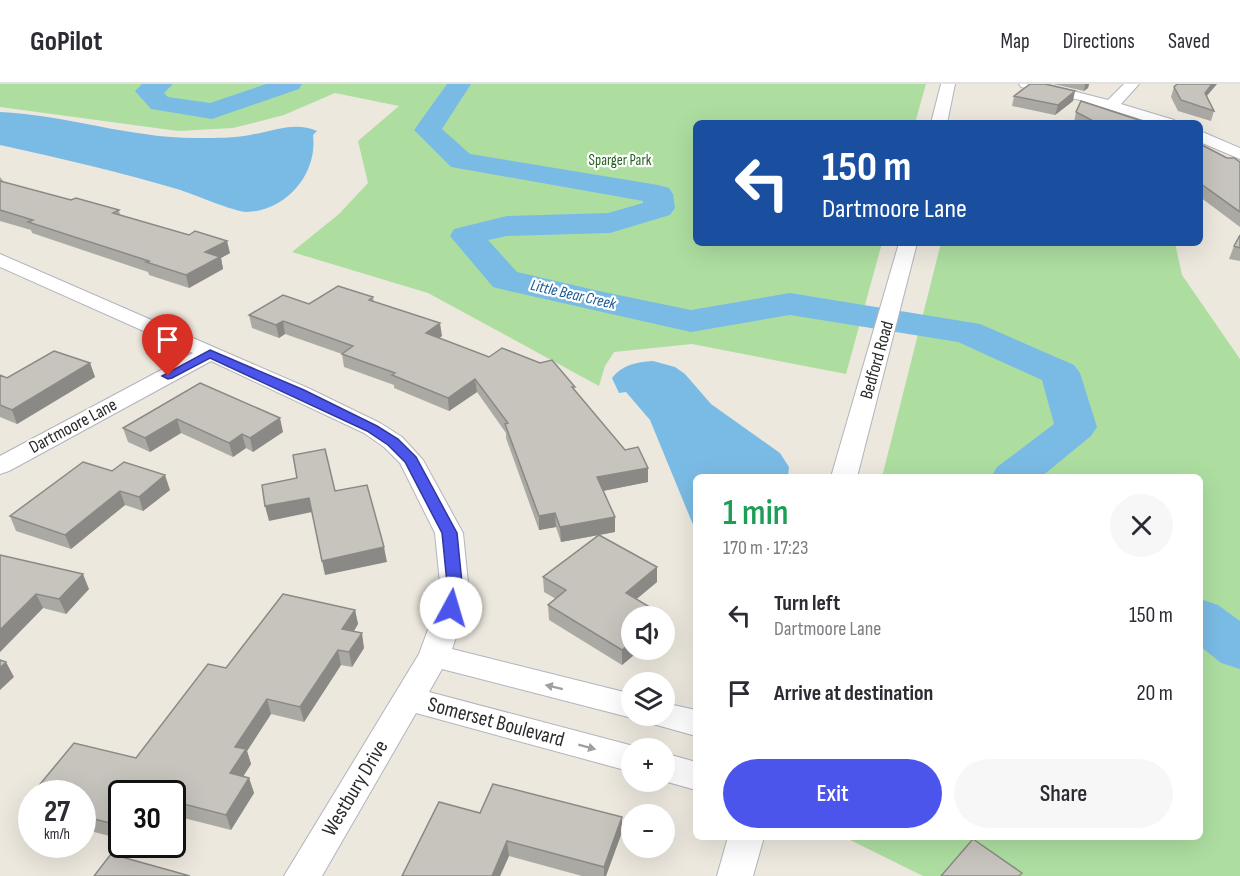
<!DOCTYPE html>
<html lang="en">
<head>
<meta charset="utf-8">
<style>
	:root { --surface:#fff; --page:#f7f7f7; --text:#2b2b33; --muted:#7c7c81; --line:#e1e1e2; --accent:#4c55eb }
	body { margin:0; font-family:"Sofia Sans Condensed",sans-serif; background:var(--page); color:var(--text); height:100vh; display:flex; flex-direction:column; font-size:22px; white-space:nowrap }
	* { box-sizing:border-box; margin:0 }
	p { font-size:20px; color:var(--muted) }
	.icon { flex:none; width:33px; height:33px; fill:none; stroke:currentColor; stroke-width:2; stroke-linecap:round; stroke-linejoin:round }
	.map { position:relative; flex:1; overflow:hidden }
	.drawer { position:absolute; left:693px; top:390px; width:510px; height:366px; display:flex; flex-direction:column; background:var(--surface); border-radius:9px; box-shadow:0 6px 24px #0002 }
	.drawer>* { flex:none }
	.top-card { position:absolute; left:693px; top:36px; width:510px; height:126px; border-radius:9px; box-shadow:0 6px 24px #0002; background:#1a4fa0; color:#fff; overflow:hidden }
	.buttons { position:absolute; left:621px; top:522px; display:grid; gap:12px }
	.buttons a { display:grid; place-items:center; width:54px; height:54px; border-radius:50%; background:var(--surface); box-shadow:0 6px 24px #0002; font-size:30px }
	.speed { position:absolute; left:18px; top:696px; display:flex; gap:12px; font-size:30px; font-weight:700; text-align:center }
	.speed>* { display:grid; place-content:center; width:78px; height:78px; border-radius:50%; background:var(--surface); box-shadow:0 6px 24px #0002; line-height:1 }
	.speed small { font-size:15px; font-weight:400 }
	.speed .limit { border:3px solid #111; border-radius:9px; background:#fff; color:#111 }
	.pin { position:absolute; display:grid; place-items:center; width:51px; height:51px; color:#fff; margin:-62px -26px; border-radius:50% 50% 50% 0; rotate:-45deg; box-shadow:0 0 6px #0007 }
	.pin .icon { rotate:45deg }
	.me { position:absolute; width:66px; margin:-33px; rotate:6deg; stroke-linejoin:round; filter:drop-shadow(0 0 4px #0008) }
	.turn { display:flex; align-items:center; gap:21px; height:126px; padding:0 30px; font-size:27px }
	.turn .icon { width:78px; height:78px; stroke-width:2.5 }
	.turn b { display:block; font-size:42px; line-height:51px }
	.round { display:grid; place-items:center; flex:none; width:63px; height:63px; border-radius:32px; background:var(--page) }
	.headline { display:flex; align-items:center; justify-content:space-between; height:102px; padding:0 30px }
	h1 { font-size:36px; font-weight:600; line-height:45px; color:#1e9e55 }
	.primary-button { display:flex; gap:12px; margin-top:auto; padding:12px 30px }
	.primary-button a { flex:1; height:69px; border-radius:36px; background:var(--accent); color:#fff; font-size:24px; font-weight:600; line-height:69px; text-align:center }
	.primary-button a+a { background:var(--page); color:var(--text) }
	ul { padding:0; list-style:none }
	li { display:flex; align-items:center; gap:18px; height:78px; padding:0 30px }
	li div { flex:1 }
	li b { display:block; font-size:22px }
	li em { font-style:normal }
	header { display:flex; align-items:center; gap:36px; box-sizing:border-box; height:84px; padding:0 30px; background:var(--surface); border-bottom:2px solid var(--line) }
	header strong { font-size:28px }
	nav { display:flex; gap:33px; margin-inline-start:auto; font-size:21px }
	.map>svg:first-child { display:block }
	.green { fill:#addea0 }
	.water { fill:#7abbe5 }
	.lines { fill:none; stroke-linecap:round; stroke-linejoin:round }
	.river { fill:#7abbe5; fill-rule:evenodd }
	.minor-casing { stroke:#b2b3bd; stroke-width:2 }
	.minor { fill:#fff; fill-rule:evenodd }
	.wall { fill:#aba9a3 }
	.shaded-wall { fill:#8b8985 }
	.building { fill:#c7c4be; stroke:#8b8985; stroke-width:1.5 }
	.oneway { fill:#a0a0a0 }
	.route { fill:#4c55eb; stroke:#313799; stroke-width:1.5 }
	.labels { text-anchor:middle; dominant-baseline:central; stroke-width:4.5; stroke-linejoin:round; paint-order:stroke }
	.far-park-label { font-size:15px; fill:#256320; stroke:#fff }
	.far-water-label { font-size:16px; font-style:italic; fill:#195892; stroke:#fff }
	.street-label { font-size:18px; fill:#2b2b2b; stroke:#fff }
	.near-street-label { font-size:21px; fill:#2b2b2b; stroke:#fff }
</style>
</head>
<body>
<header>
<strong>GoPilot</strong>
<nav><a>Map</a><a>Directions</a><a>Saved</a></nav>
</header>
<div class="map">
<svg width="1240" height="792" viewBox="0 0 1240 792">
	<rect width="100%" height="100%" fill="#ece8de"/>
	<path class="green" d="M0 0H926L915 39H696V159H882L846 290 692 260 614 268 605 282 599 302 428 209 292 168 339 130 368 99 358 57 399 22 335 9 284 31 233 44 178 47 0 23Z
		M941 159H1175L1182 191 1240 275V792H923L844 753H1200V393H882Z"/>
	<path class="water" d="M0 28C67 31 132 55 200 54 217 54 234 54 250 51 273 47 295 37 317 47L313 51C318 90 286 127 247 128 234 128 194 110 177 105 119 88 60 74 0 61Z
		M653 277 675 283 685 290 711 320 780 369 789 383 788 393H696V448L650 336 626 308 619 309 612 294C622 281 636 278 653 277Z"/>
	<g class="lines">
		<path class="river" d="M142 0H173L164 9 168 13 210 19 266 0H302L299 5 212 35 151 25 135 7Z
			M447 0H471L442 45 470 70 658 101 669 104 673 110 675 124 670 131 610 149 507 152 488 156 517 188 599 207 691 226 790 209 980 240 1074 281 1080 289 1097 343 1091 352 1041 393H991L997 383 1054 340 1042 296 958 258 790 231 691 248 505 206 493 203 450 152 454 145 507 132 608 129 643 119V117L451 83 414 46Z
			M1200 515 1218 521 1240 537V585L1221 579 1200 562Z"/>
		<g class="minor-casing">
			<path id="minor" d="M941 0H955L947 39H931Z
				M1019 0H1045L1108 16 1124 0H1139L1121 20 1174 36 1177 39H1153L1080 16 1021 3Z
				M1200 47 1240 64V75L1200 58Z
				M899 159H917L857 393H831Z
				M0 170 308 304 380 339 402 353 423 376 463 449 468 499 466 524 452 565 632 610V632H641L632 634 442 585 429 608 641 664H632V688L416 629 322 792H284L419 570 436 524 440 499 435 449 400 379 384 363 364 349 211 277 9 387 0 390V372L193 269 0 183Z
				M664 619 696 626V652L653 640 648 632H664Z
				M664 669 696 678V706L664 697Z
				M728 753H764L753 792H717Z"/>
		</g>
		<use href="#minor" class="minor"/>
	</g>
	<path class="wall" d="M1053 0H1089L1088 4 1084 7Z
		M1174 3 1207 12 1214 27 1211 37 1178 27 1171 13Z
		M1014 12 1073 17 1055 31 1012 22Z
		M1076 28 1148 39H1075L1074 38Z
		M1200 60 1227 74 1240 78V143L1200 113Z
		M0 93 4 98 71 116 119 126 120 131 230 169 221 174 223 185 189 204 149 191 148 188 32 149 31 146 0 137Z
		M1240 151V177L1229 175 1234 162Z
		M373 213 374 218 442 252 439 254 575 307 648 398 603 407 615 433V448L599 451 657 498 636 515 632 566H640L622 581 549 536 548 521 556 515 544 508 543 493 598 451 561 458 556 443 539 446 506 354V349L477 308 449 327 394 304V301L344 283 342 270 285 250 279 254 252 244 249 231 309 220Z
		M90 279 95 293 17 340 0 333V291L7 294Z
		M200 299 283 348 253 368 246 364 233 373 181 349 150 368 128 358 123 344Z
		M112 387 170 406 143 427 125 421 71 465 16 447 10 432Z
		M0 471 89 505 66 530 43 524 0 568Z
		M355 526 358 540 354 547 364 564 352 583 341 581 304 638 271 630 247 667 251 680 243 693 249 694 254 709 231 746 172 731V710H122V755L82 745V710L136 674 226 584Z
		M32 711V728L26 717Z
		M480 729 622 733V748L606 792H582L509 772 500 792H402Z"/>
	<path class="shaded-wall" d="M1085 0H1089L1088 4 1084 7Z
		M1212 0H1217L1201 19 1205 9Z
		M1075 7 1073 17 1055 31 1058 21Z
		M227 157 230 169 221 174 223 185 189 204 186 191 205 168Z
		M283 237 285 250 279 254 276 241Z
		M440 239 442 252 428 262 426 249Z
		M90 279 95 293 17 340 12 326Z
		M475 295 477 308 449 327 448 314Z
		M280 334 283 348 253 368 250 354Z
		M177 335 181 349 150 368 145 354Z
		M242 350 246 364 233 373 229 359Z
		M648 384V398L597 408V393Z
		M165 391 170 406 143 427 139 413Z
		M120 407 125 421 71 465 65 451Z
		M309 414 312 428 269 437 265 422Z
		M555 429 556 443 539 446V432Z
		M615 433V448L561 458 560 443Z
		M384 463 387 478 325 491 322 477Z
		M657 483V498L626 524V509Z
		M83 490 89 505 66 530 59 515Z
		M36 510 43 524 0 568V546Z
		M355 526 358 540 346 560 342 545Z
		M362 549 364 564 352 583 349 568Z
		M632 558V566H640L622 581V566Z
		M338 566 341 581 304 638 300 623Z
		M6 578 14 593 0 606V584Z
		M267 615 271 630 247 667 251 680 235 705 230 689 235 663Z
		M249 694 254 709 231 746 226 731Z
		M622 733V748L606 792H604V783Z
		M507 757 509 772 500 792H492Z"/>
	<path class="building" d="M1030 0H1045L1075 7 1058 21 1014 12Z
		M1177 0H1212L1205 9 1214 27 1181 16 1174 3Z
		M1081 17 1148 39H1097L1076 28Z
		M1200 60 1227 74H1234L1240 78V128L1201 100H1200Z
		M0 97 71 116 76 114 119 126 113 129 189 151 195 147 227 157 205 168 220 173 186 191 146 178 149 177 28 138 33 136 0 126Z
		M1240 151V164L1234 162Z
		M338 202 373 213 369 216 440 239 426 249 489 273 502 264 540 279 552 276 575 303H572L625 366 638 363 648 384 597 393 615 433 560 443 555 429 539 432 505 340 508 339 475 295 448 314 392 291 395 289 342 270 353 262 283 237 276 241 249 231 283 211 309 220Z
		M54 267 90 279 12 326 0 321V291L7 294Z
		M200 299 280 334 250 354 242 350 229 359 177 335 145 354 123 344Z
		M325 365 335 407 367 401 384 463 322 477 309 414 265 422 262 401 297 394 293 371Z
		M83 378 112 387 124 378 165 391 139 413 120 407 65 451 10 432Z
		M599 451 657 483 626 509 663 531 661 532H632V558L622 566 548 521 566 506 543 493Z
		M0 471 83 490 59 515 36 510 0 546Z
		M283 510 355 526 342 545 362 549 349 568 338 566 300 623 267 615 235 663 246 665 230 689 249 694 226 731 172 717V710H122V742L82 732V710H32L74 659 136 674 208 580 226 584Z
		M0 576 6 578 0 584Z
		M493 700 622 733 604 783 507 757 492 792H402L439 718 480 729Z
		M32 711V719L26 717Z
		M973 755 1022 789 1019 792H941Z
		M111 770 190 792H94Z"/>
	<defs><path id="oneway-solid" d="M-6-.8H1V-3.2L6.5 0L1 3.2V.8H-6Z" transform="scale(1.5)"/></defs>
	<g class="oneway">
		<use href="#oneway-solid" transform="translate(554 603) rotate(-166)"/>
		<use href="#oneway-solid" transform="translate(587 663) rotate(15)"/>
	</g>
	<path class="route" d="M210 266 304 306 377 342 398 355 416 373 457 449 462 499 456 528H445L443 524 447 499 442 449 405 378 388 361 367 347 210 274 172 294 168 295 162 292Z"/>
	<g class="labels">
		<g class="far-park-label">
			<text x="620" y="76">Sparger Park</text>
		</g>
		<g class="far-water-label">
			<text transform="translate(573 211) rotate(13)">Little Bear Creek</text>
		</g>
		<g class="street-label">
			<text transform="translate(877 276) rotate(-74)">Bedford Road</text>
			<text transform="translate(73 342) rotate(-28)">Dartmoore Lane</text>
		</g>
		<g class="near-street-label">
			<text transform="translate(496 638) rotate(15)">Somerset Boulevard</text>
			<text transform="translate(355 704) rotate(-59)">Westbury Drive</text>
		</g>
	</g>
</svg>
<div class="buttons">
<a><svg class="icon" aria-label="sound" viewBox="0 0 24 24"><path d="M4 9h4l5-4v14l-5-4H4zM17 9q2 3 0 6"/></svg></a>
<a><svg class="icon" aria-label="layers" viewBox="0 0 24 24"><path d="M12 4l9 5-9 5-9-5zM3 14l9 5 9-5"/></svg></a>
<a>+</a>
<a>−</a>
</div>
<div class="speed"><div>27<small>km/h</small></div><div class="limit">30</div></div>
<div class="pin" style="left:168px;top:292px;background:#d93025"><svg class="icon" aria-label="arrive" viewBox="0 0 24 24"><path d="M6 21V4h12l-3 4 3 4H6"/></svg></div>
<svg class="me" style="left:451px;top:524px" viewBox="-20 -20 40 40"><circle r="19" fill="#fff"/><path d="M0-13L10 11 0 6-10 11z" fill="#4c55eb"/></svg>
<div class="top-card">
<div class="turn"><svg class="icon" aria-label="left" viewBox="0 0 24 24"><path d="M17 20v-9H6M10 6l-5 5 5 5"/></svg><div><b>150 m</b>Dartmoore Lane</div></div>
</div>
<section class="drawer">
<div class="headline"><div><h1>1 min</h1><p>170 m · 17:23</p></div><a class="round"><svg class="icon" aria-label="close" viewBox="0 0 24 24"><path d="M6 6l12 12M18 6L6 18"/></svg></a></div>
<ul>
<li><svg class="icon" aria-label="left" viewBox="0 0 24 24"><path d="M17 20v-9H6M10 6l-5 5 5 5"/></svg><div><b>Turn left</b><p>Dartmoore Lane</p></div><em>150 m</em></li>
<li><svg class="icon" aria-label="arrive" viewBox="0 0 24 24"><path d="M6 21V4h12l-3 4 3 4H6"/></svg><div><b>Arrive at destination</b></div><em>20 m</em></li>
</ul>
<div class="primary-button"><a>Exit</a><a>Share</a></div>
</section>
</div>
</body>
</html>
